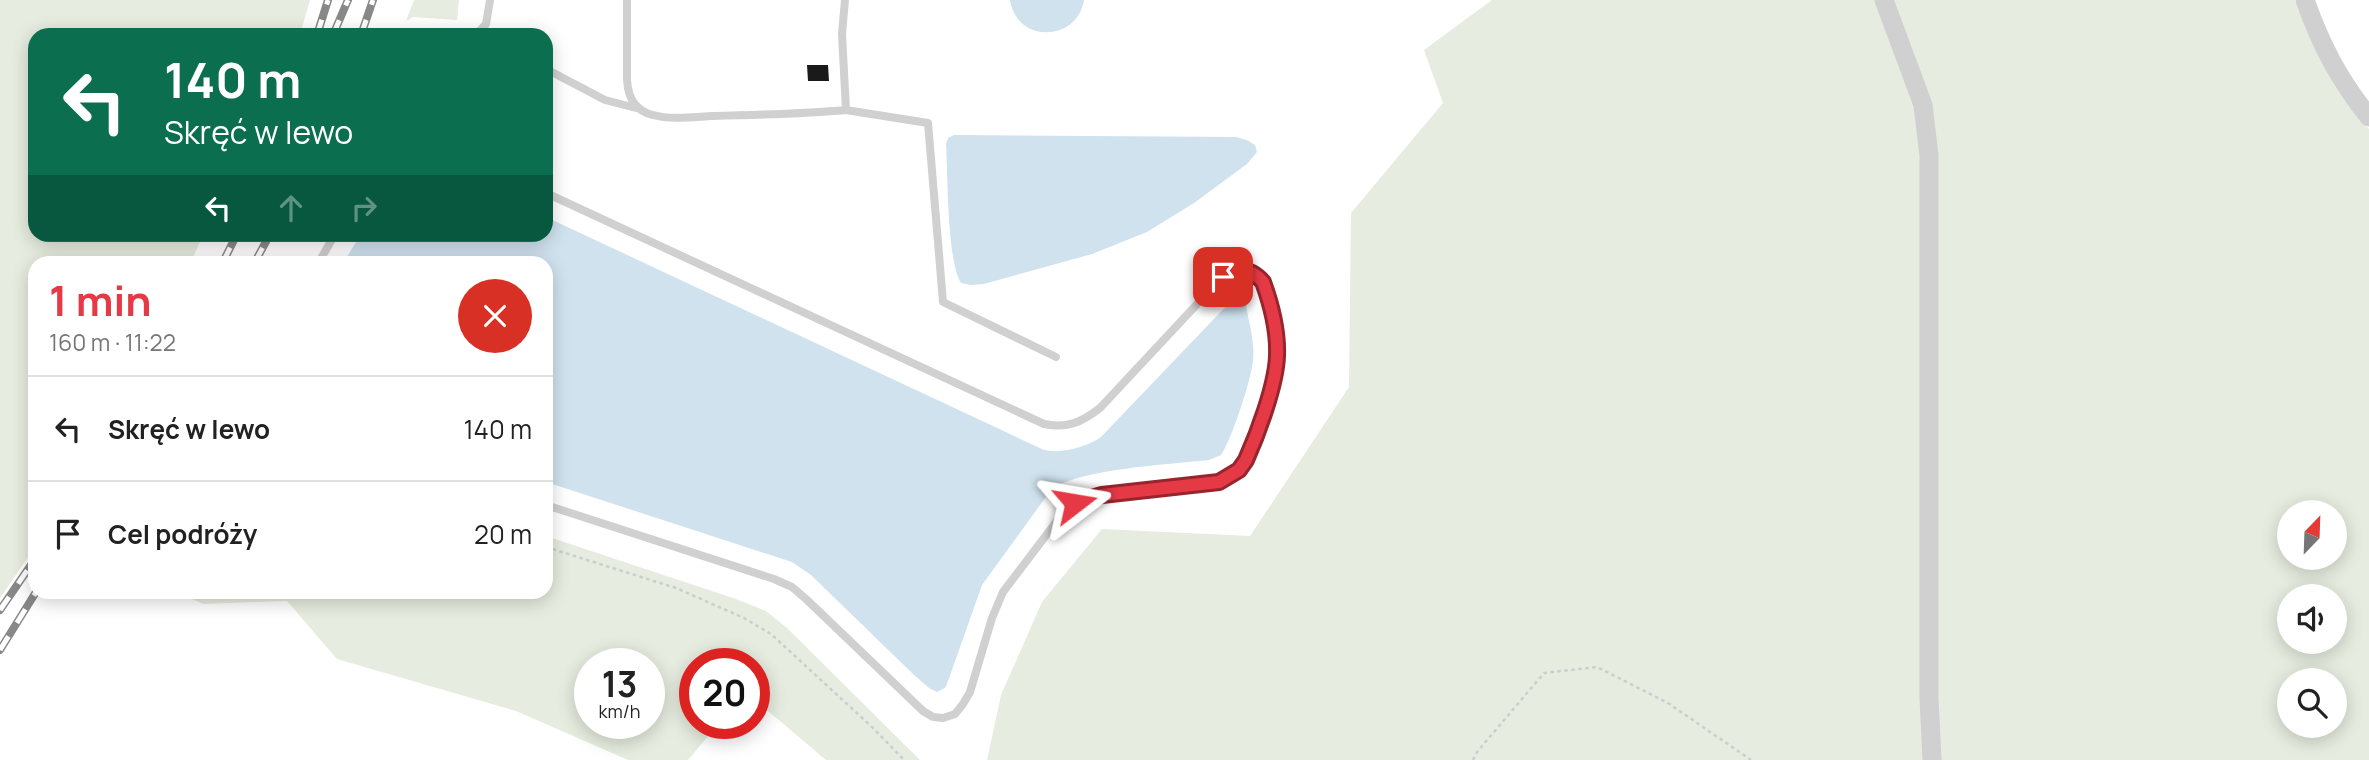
<!DOCTYPE html>
<html lang="pl">
<head>
<meta charset="utf-8">
<style>
	:root { --surface:#fff; --page:#f6f6f6; --text:#222; --muted:#767676; --line:#e0e0e0; --accent:#e63946 }
	body { margin:0; font-family:Manrope,sans-serif; background:var(--page); color:var(--text); height:100vh; display:flex; flex-direction:column; font-size:26px; white-space:nowrap }
	* { box-sizing:border-box; margin:0 }
	p { font-size:23px; color:var(--muted) }
	.icon { flex:none; width:38px; height:38px; fill:none; stroke:currentColor; stroke-width:2; stroke-linecap:round; stroke-linejoin:round }
	.map { position:relative; flex:1; overflow:hidden }
	.side { position:absolute; left:28px; top:256px; width:525px; height:343px; display:flex; flex-direction:column; background:var(--surface); border-radius:21px; box-shadow:0 4px 18px #0003 }
	.side>* { flex:none }
	.banner { position:absolute; left:28px; top:28px; width:525px; height:214px; border-radius:21px; box-shadow:0 4px 18px #0003; background:#0b6e4f; color:#fff; overflow:hidden }
	.needle { width:46px; rotate:23deg }
	.tools { position:absolute; left:2277px; top:500px; display:grid; gap:14px }
	.tools a { display:grid; place-items:center; width:70px; height:70px; border-radius:50%; background:var(--surface); box-shadow:0 4px 18px #0003; font-size:35px }
	.speed { position:absolute; left:574px; top:648px; display:flex; gap:14px; font-size:35px; font-weight:700; text-align:center }
	.speed>* { display:grid; place-content:center; width:91px; height:91px; border-radius:50%; background:var(--surface); box-shadow:0 4px 18px #0003; line-height:1 }
	.speed small { font-size:18px; font-weight:400 }
	.speed .limit { border:10px solid #d22; background:#fff; color:#111 }
	.pin { position:absolute; display:grid; place-items:center; width:60px; height:60px; color:#fff; margin:-30px; border-radius:14px; box-shadow:0 4px 10px #0006 }
	.me { position:absolute; width:77px; margin:-38px; rotate:76deg; stroke-linejoin:round; filter:drop-shadow(0 0 5px #0008) }
	.turn { display:flex; align-items:center; gap:24px; height:147px; padding:0 21px; font-size:32px }
	.turn .icon { width:91px; height:91px; stroke-width:2.5 }
	.turn b { display:block; font-size:49px; line-height:60px }
	.lanes { display:flex; align-items:center; height:66px; padding:0 21px; background:#0003; justify-content:center; gap:35px; direction:ltr }
	.lanes .off { opacity:.35 }
	.round { display:grid; place-items:center; flex:none; width:74px; height:74px; border-radius:37px; background:var(--page) }
	.overview { display:flex; align-items:center; justify-content:space-between; height:119px; padding:0 21px }
	h1 { font-size:42px; font-weight:700; line-height:52px; color:var(--accent) }
	ul { padding:0; list-style:none }
	li { display:flex; align-items:center; gap:21px; height:105px; padding:0 21px; border-top:2px solid var(--line) }
	li div { flex:1 }
	li b { display:block; font-size:26px }
	li em { font-style:normal }
	.map>svg:first-child { display:block }
	.green { fill:#e6ecdf; fill-rule:evenodd }
	.water { fill:#cfe2ee }
	.building { fill:#1a1a1a }
	.lines { fill:none; stroke-linecap:round; stroke-linejoin:round }
	.path { stroke:#cdcdcd; stroke-width:2.5; stroke-dasharray:3.5 3.5; stroke-linecap:butt }
	.service { stroke:#d0d0d0; stroke-width:8 }
	.tertiary { stroke:#d0d0d0; stroke-width:19 }
	.rail-casing { stroke:#888; stroke-width:8 }
	.rail { stroke:#fff; stroke-width:5; stroke-dasharray:16; stroke-linecap:butt }
	.route-casing { stroke:#96252e; stroke-width:18 }
	.route { stroke:#e63946; stroke-width:12 }
</style>
</head>
<body>
<div class="map">
<svg width="2369" height="760" viewBox="0 0 2369 760">
	<rect width="100%" height="100%" fill="#fff"/>
	<path class="green" d="M0 0H310L300 35H35V234L203 235 191 262H35V547L0 598Z
		M414 0H459L457 20 413 17 406 21Z
		M1492 0H2295C2314 49 2331 90 2369 129V760H987L1001 695 1042 602 1102 529 1250 536 1349 387 1351 213 1443 103 1424 50ZM2289 513H2334V558H2289ZM2289 597H2334V642H2289ZM2289 681H2334V726H2289Z
		M546 536 736 599 766 611 787 628 920 760H826L768 711 754 716V663H695V723H732L714 729 688 760H628L516 711 337 659 287 601 203 604 177 592H546ZM649 663V723H590V663Z"/>
	<path class="water" d="M1010 0H1084C1077 43 1016 43 1010 0Z
		M954 135 1236 137 1247 140 1255 145 1257 152 1247 164 1194 203 1147 232 1092 254 984 284 971 285 961 283C947 261 948 174 946 144L948 138Z
		M546 217 1044 450C1062 454 1087 447 1101 437L1232 300 1239 296 1244 300 1246 305C1249 323 1255 343 1253 360 1252 378 1231 441 1221 455L1209 460C1173 464 1077 469 1051 490L982 585 947 684 945 688 937 692 929 688 913 674 811 575 792 562 546 482V262H344L360 235 546 234Z"/>
	<path class="building" d="M807 65H828L829 81H808Z"/>
	<g class="lines">
		<path class="path" d="M546 547 676 588 744 618 771 634 872 727 904 760
			M1473 760 1477 752 1544 673 1597 667 1668 703 1751 760"/>
		<path class="service" d="M627 0V80C628 97 635 111 653 115 671 120 693 117 712 116 757 115 802 114 846 110L842 34 845 0
			M476 35 486 24 490 0
			M546 69 605 100 640 109
			M846 110 928 123 943 302 1056 357
			M546 193 1044 424C1067 429 1082 422 1100 408L1214 286C1230 270 1246 262 1263 282L1277 346V359L1272 384 1246 460 1230 477 1219 482 1102 495 1075 503 1066 509 1003 592 992 618 970 692 963 704 955 714 943 718 933 717 923 711 806 599 792 587 774 579 546 505
			M319 262 335 234"/>
		<path class="tertiary" d="M1884 0 1923 105 1929 155V698L1932 760
			M2305 0C2321 45 2339 80 2369 117"/>
		<g class="rail-casing">
			<path id="rail" d="M317 35 328 0
				M333 35 348 0
				M361 35 373 0
				M223 262 237 234
				M255 262 270 234
				M0 610 35 559
				M0 650 36 592"/>
		</g>
		<use href="#rail" class="rail"/>
	</g>
	<g class="lines">
		<g class="route-casing">
			<path id="route" d="M1075 503 1102 495 1219 482 1239 470 1246 460C1258 433 1276 385 1277 356 1278 332 1271 304 1263 282 1251 268 1238 268 1223 277"/>
		</g>
		<use href="#route" class="route"/>
	</g>
</svg>
<div class="tools">
<a><svg class="needle" viewBox="-14 -14 28 28"><path d="M0-13l5 13h-10z" fill="#e53935"/><path d="M0 13l5-13h-10z" fill="#767676"/></svg></a>
<a><svg class="icon" aria-label="sound" viewBox="0 0 24 24"><path d="M4 9h4l5-4v14l-5-4H4zM17 9q2 3 0 6"/></svg></a>
<a><svg class="icon" aria-label="search" viewBox="0 0 24 24"><circle cx="10" cy="10" r="6"/><path d="M15 15l6 6"/></svg></a>
</div>
<div class="speed"><div>13<small>km/h</small></div><div class="limit">20</div></div>
<div class="pin" style="left:1223px;top:277px;background:#d93025"><svg class="icon" aria-label="arrive" viewBox="0 0 24 24"><path d="M6 21V4h12l-3 4 3 4H6"/></svg></div>
<svg class="me" style="left:1075px;top:503px" viewBox="-20 -20 40 40"><path d="M0-17L14 15 0 8-14 15z" fill="#e63946" stroke="#fff" stroke-width="4"/></svg>
<div class="banner">
<div class="turn"><svg class="icon" aria-label="left" viewBox="0 0 24 24"><path d="M17 20v-9H6M10 6l-5 5 5 5"/></svg><div><b>140 m</b>Skręć w lewo</div></div>
<div class="lanes"><svg class="icon" aria-label="left" viewBox="0 0 24 24"><path d="M17 20v-9H6M10 6l-5 5 5 5"/></svg><svg class="icon off" aria-label="ahead" viewBox="0 0 24 24"><path d="M12 20V5M6 11l6-6 6 6"/></svg><svg class="icon off" aria-label="right" viewBox="0 0 24 24"><path d="M7 20v-9h11M14 6l5 5-5 5"/></svg></div>
</div>
<section class="side">
<div class="overview"><div><h1>1 min</h1><p>160 m · 11:22</p></div><a class="round" style="background:#d93025;color:#fff"><svg class="icon" aria-label="close" viewBox="0 0 24 24"><path d="M6 6l12 12M18 6L6 18"/></svg></a></div>
<ul>
<li><svg class="icon" aria-label="left" viewBox="0 0 24 24"><path d="M17 20v-9H6M10 6l-5 5 5 5"/></svg><div><b>Skręć w lewo</b></div><em>140 m</em></li>
<li><svg class="icon" aria-label="arrive" viewBox="0 0 24 24"><path d="M6 21V4h12l-3 4 3 4H6"/></svg><div><b>Cel podróży</b></div><em>20 m</em></li>
</ul>
</section>
</div>
</body>
</html>
